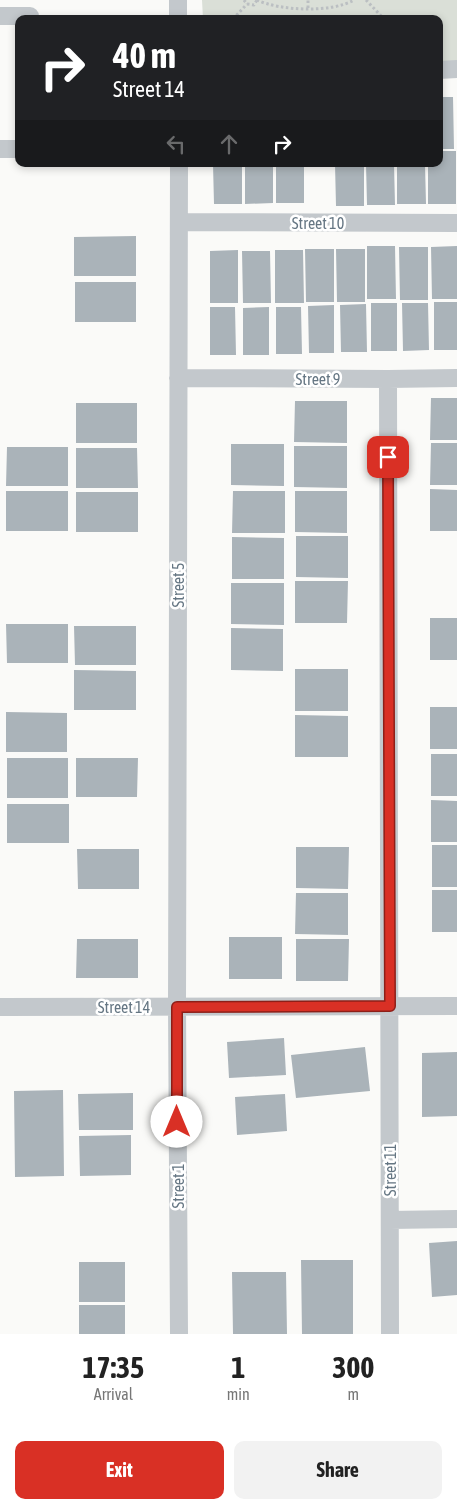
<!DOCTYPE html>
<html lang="en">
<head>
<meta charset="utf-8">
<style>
	:root { --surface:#fff; --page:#f2f2f2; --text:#222; --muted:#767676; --accent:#d93025 }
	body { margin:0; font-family:"Asap Condensed",sans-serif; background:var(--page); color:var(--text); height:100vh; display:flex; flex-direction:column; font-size:19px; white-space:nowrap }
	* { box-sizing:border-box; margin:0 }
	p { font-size:16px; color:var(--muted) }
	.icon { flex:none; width:28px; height:28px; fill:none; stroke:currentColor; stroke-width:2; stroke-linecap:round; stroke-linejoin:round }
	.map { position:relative; height:1334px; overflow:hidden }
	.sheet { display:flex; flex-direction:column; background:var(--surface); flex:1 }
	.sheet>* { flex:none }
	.banner { position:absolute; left:15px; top:15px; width:428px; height:152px; border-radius:10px; box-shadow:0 2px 8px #0003; background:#202124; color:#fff; overflow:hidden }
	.pin { position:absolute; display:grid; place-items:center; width:42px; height:42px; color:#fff; margin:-21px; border-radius:10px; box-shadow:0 2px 8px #0006 }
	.me { position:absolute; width:55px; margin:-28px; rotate:0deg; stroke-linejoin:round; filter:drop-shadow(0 0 4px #0008) }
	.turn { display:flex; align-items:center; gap:18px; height:105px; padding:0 15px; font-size:22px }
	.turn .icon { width:65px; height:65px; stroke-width:2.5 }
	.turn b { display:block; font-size:35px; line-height:42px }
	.lanes { display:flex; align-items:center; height:48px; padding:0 15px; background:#0003; justify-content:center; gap:25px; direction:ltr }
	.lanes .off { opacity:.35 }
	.eta { display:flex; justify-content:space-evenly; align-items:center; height:85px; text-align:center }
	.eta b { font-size:30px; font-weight:700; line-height:35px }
	.cta { display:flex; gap:10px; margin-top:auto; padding:10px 15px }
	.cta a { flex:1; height:58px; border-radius:10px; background:var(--accent); color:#fff; font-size:20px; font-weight:700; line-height:58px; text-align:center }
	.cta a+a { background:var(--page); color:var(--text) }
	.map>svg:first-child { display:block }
	.green { fill:#dadfd7 }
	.building { fill:#aab3b9 }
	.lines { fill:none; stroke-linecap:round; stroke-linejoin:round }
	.path { stroke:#bbbfc2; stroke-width:3; stroke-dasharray:2.5 2.5; stroke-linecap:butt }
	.street { stroke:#c3c8cc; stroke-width:18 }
	.route-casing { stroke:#8d1f18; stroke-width:12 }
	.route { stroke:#d93025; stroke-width:9 }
	.labels { text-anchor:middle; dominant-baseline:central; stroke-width:5; stroke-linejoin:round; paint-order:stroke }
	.street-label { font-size:16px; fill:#657683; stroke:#fff }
</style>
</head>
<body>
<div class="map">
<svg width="457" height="1334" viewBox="0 0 457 1334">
	<rect width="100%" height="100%" fill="#fafaf8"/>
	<path class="green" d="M202 0H457V62L439 61V19H203Z"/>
	<path class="building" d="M439 97H453L454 149H439Z
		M439 151H456V204H428V164H439Z
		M213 164H242V204H214Z
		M245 164H273V203L245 204Z
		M276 164H304V203H276Z
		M335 164H364V206H336Z
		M366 164H394L395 205H367Z
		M397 164H425L426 204H397Z
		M136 236V276H74V237Z
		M367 246H395L396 299H367Z
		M457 246V299H432L431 247Z
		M399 247H428V300H400Z
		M305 249H334V302H306Z
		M336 249H365V302H337Z
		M238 250V303H210V251Z
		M275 250H303L304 303H275Z
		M242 251H270L271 303H243Z
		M75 282H136V322H75Z
		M434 302H457V350H434Z
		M371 303H397V351H371Z
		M402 303H428L429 350 403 351Z
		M366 304 367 352H341L340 305Z
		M334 305V353H309L308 306Z
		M210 307H235L236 355H210Z
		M269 307V355H243V308Z
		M276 307H301L302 354H276Z
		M431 398H457V440H430Z
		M295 401H347V443L294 442Z
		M76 403H137V443H76Z
		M431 443H457V485H430Z
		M231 444H284V486L231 485Z
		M294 446H347V488L294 487Z
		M7 447H68V486H6Z
		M76 448H137L138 488H76Z
		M430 489 457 490V531H430Z
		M6 491H68V531H6Z
		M233 491H285V533H232Z
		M295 491H347V533L295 532Z
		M76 492H138V532H76Z
		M296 536H348V578L296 577Z
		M232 537 284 538V579H232Z
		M295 581H348L347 623H295Z
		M231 583H284V625L231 624Z
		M430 618H457V660H430Z
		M6 624H68V663H7Z
		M74 626H136V665H75Z
		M231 628 283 629V671L231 670Z
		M295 669H348V711H295Z
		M74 670 136 671V710H74Z
		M430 707H457V749H430Z
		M6 712 67 713V752H6Z
		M295 715 348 716V757H295Z
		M431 754H457V796H431Z
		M7 758H68V798H7Z
		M76 758H138L137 797H76Z
		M431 800 457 801V842H431Z
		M7 804H69V843H7Z
		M432 845H457V887H432Z
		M296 847H349L348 889 296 888Z
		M77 849H139V889H78Z
		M432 890H457V932H432Z
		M296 893H348V935L295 934Z
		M229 937H282V979H229Z
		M77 939H138V978H76Z
		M296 939H349L348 981H296Z
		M284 1038 286 1075 229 1078 227 1042Z
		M365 1047 370 1091 296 1098 291 1055Z
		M457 1052V1116L422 1117V1053Z
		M63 1090 64 1176 15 1177 14 1091Z
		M133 1093V1130H79L78 1094Z
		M285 1094 287 1131 237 1135 235 1097Z
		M131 1135V1175L80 1176 79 1136Z
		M457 1241V1295L432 1297 429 1243Z
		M301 1260H353V1334H302Z
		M79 1262H125V1302H79Z
		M232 1272H286L287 1334H233Z
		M79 1305H125V1334H79Z"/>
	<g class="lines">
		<path class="path" d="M244 0 247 4 254 5 257 0
			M257 0C280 11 332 13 354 0
			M366 0 384 19
			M308 8V0
			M233 19 247 4"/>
		<path class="street" d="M178 0V19
			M0 16H30
			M439 70 457 69
			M0 149H19
			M179 222 457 223
			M178 378 388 379 457 378
			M388 379 390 1334
			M0 1007 457 1006
			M390 1220 457 1219
			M179 1334 177 1007 179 164"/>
	</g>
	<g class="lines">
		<g class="route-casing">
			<path id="route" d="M177 1122V1007L390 1006 388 457"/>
		</g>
		<use href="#route" class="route"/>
	</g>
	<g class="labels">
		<g class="street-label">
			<text x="318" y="223">Street 10</text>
			<text x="318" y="379">Street 9</text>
			<text transform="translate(178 585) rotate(-90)">Street 5</text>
			<text x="124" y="1007">Street 14</text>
			<text transform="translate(390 1170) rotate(-90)">Street 11</text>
			<text transform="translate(178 1186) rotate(-90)">Street 1</text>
		</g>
	</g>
</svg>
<div class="pin" style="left:388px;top:457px;background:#d93025"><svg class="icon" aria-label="arrive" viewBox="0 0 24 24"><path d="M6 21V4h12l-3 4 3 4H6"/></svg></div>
<svg class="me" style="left:177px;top:1122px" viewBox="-20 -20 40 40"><circle r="19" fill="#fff"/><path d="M0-13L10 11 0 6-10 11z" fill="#d93025"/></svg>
<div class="banner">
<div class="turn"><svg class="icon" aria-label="right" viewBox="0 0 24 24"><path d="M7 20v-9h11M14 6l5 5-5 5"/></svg><div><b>40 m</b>Street 14</div></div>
<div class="lanes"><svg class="icon off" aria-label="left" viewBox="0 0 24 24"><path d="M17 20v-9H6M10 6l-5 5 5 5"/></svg><svg class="icon off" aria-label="ahead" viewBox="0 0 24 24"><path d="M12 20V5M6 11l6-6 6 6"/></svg><svg class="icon" aria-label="right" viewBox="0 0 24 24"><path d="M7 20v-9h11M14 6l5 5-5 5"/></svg></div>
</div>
</div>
<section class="sheet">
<div class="eta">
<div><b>17:35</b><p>Arrival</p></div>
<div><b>1</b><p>min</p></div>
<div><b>300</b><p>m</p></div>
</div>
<div class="cta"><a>Exit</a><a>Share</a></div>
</section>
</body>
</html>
